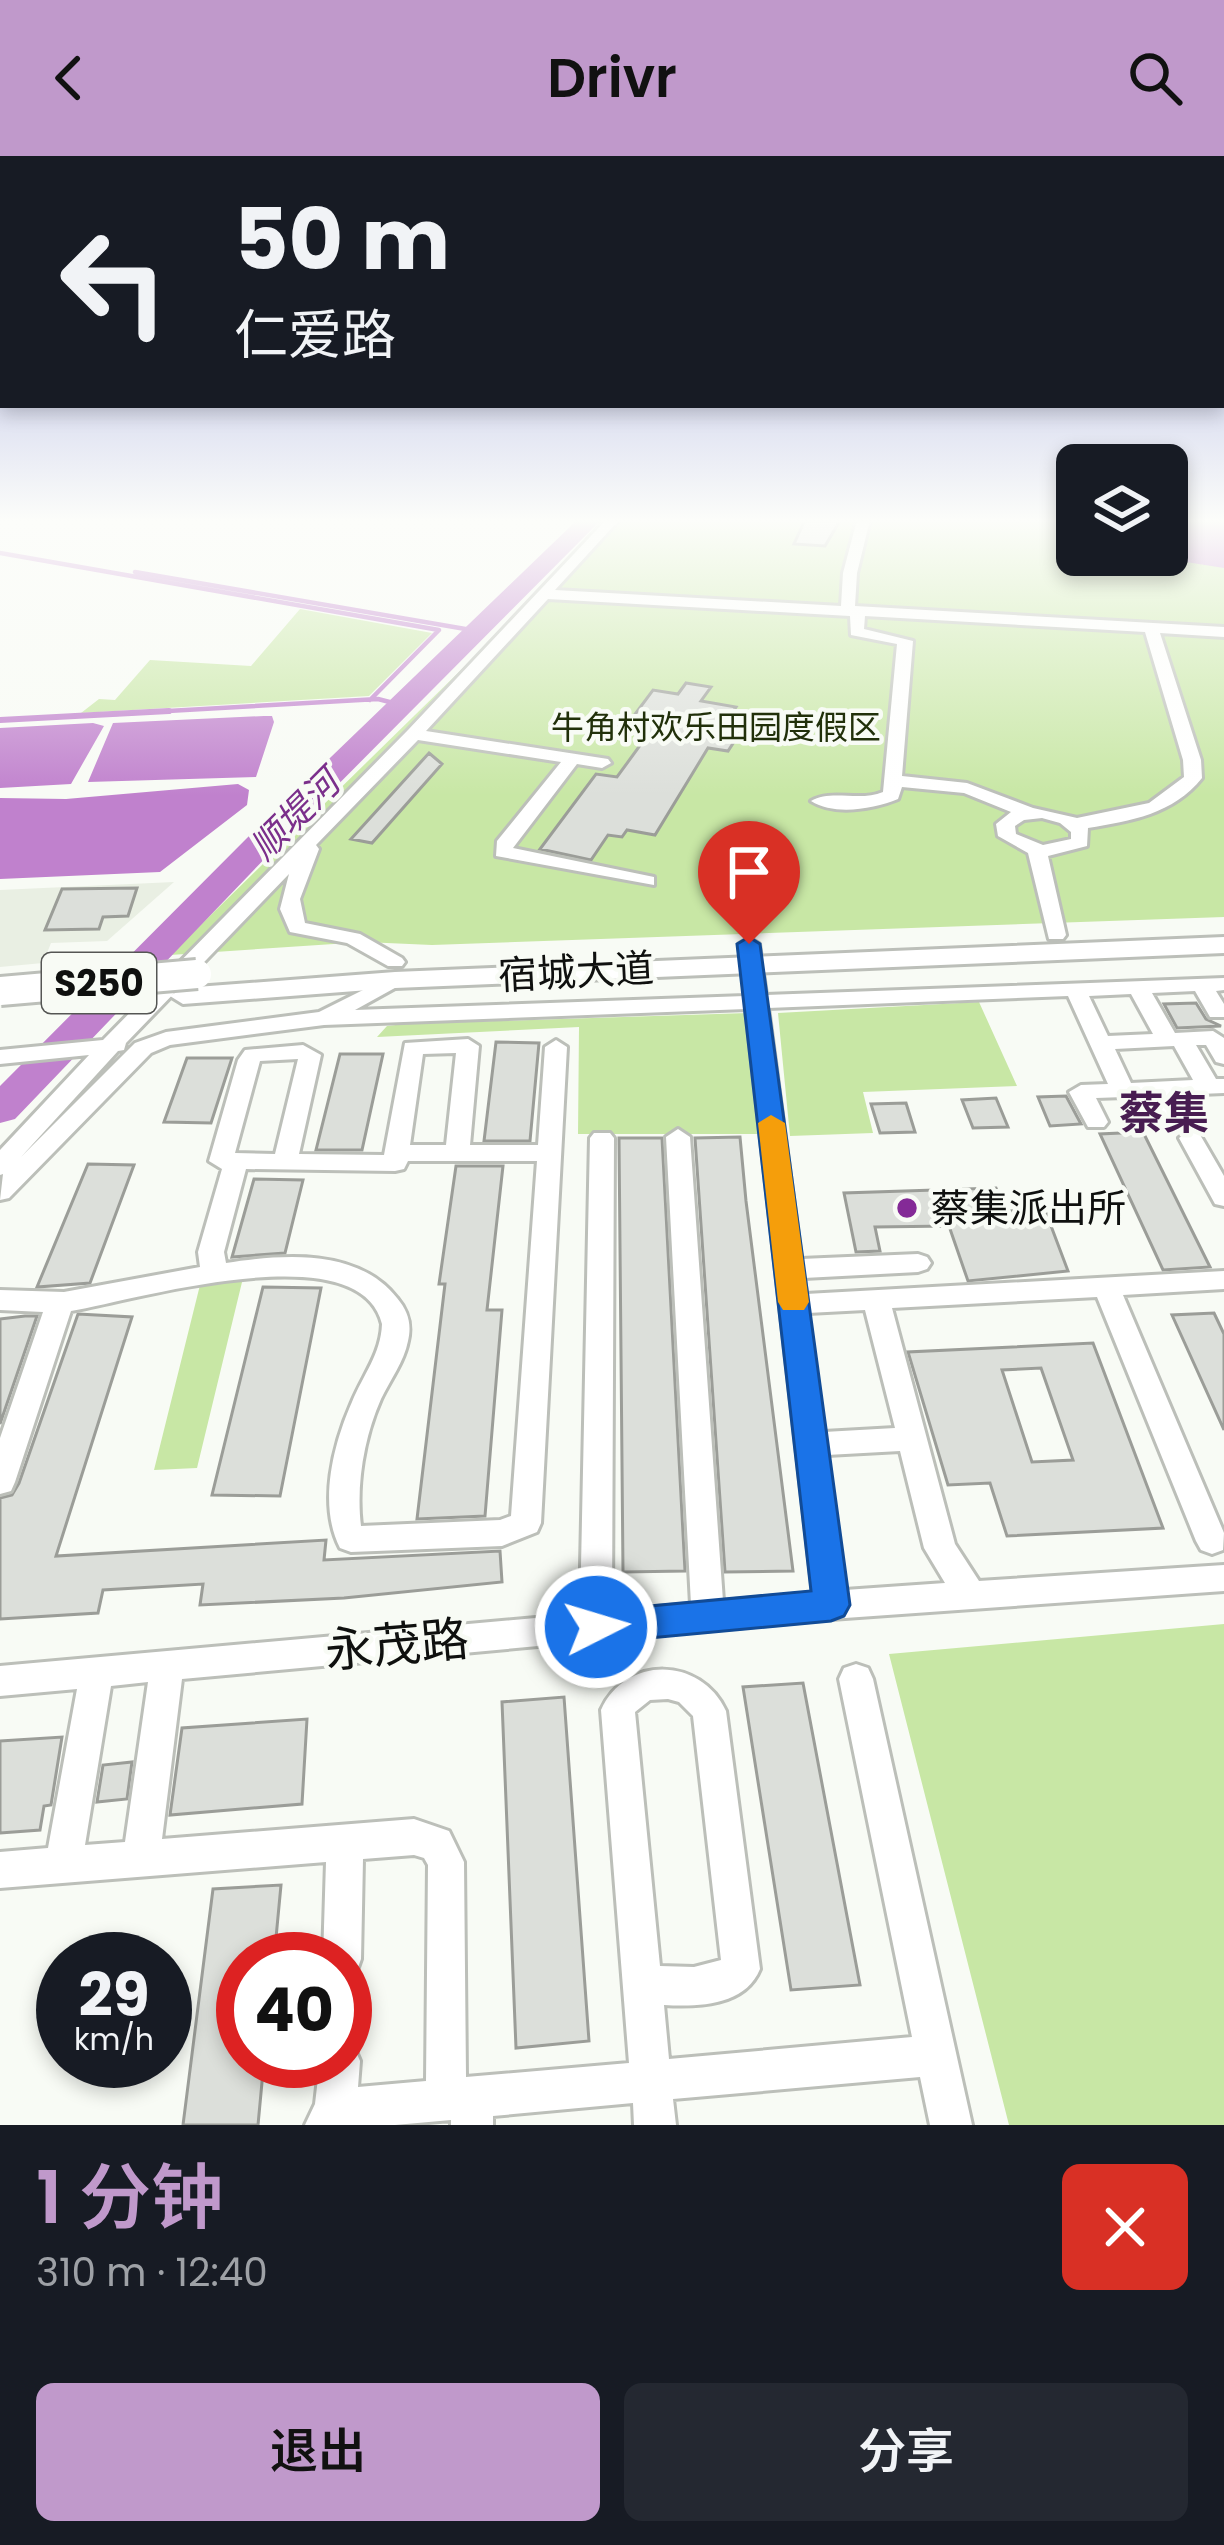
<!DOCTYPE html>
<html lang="zh">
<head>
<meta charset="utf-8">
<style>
	:root { --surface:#171b24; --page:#242831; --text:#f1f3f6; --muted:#9ea1a6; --accent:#c099cb }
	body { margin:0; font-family:Poppins,"Noto Sans SC",sans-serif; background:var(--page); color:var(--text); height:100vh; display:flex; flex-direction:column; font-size:45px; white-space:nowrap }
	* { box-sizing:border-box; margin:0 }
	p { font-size:39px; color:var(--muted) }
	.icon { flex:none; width:66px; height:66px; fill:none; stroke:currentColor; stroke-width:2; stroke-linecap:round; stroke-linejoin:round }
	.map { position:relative; height:1969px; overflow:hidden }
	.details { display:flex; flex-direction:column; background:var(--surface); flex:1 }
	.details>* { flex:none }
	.hud { position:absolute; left:0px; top:0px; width:1224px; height:252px; box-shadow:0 6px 18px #0003; background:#171b24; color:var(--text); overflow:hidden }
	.controls { position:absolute; left:1056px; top:288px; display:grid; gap:24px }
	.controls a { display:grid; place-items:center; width:132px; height:132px; border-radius:18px; background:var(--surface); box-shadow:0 6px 18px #0003; font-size:60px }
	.speed { position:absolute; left:36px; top:1776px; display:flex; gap:24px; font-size:60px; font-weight:700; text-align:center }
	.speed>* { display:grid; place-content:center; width:156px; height:156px; border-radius:50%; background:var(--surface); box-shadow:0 6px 18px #0003; line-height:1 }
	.speed small { font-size:30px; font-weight:400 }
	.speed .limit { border:18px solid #d22; background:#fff; color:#111 }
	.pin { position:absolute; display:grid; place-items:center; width:102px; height:102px; color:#fff; margin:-123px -51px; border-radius:50% 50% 50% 0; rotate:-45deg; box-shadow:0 0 12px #0007 }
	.pin .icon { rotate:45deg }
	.me { position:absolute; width:132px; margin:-66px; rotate:85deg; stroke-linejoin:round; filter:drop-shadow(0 0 9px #0008) }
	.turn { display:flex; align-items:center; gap:42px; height:252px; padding:0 36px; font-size:54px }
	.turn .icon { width:156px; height:156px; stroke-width:2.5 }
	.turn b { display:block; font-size:84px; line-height:102px }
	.round { display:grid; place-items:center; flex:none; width:126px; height:126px; border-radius:18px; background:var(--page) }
	.headline { display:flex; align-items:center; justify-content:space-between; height:204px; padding:0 36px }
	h1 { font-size:72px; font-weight:600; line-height:90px; color:var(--accent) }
	.button { display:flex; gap:24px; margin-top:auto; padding:24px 36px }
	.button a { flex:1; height:138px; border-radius:18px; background:var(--accent); color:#111; font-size:48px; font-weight:600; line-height:138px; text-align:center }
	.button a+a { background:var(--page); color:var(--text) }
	header { display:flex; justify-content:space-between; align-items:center; height:156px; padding:0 36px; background:var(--accent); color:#111; font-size:54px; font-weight:600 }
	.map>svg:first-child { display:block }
	.built { fill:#e9efe3 }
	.green { fill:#c8e7a5 }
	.water { fill:#c081cd }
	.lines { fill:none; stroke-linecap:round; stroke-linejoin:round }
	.stream-far1 { stroke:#c081cd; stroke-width:4.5 }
	.stream { stroke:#c081cd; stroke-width:6 }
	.river { fill:#c081cd; fill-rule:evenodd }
	.building { fill:#dcdfda; stroke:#9b9d98; stroke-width:3; fill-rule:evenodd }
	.minor-casing { stroke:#bcbfb9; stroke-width:6 }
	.major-casing { stroke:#bcbfb9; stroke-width:6 }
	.minor { fill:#fff; fill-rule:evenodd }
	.major { fill:#fff; fill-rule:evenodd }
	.major-bridge-casing { stroke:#bcbfb9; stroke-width:34; stroke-linecap:butt }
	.major-bridge { stroke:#fff; stroke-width:28 }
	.route { fill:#1a73e8; stroke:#114b97; stroke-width:3 }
	.slow { fill:#f59e0b }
	.poi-dot { fill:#842a97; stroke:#f8fbf5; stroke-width:4.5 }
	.labels { text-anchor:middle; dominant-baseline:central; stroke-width:9; stroke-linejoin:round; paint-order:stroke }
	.far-park-label { font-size:33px; fill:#21300a; stroke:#f8fbf5 }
	.far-water-label { font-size:36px; font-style:italic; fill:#7b2f8b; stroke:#f8fbf5 }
	.shield { fill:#f8fbf5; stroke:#555654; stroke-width:3 }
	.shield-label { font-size:36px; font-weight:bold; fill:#0f100f }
	.street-label { font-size:39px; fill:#0f100f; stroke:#f8fbf5 }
	.poi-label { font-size:39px; fill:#0f100f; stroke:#f8fbf5; text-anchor:start }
	.quarter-label { font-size:45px; font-weight:bold; fill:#481d51; stroke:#f8fbf5 }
	.near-street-label { font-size:48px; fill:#0f100f; stroke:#f8fbf5 }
</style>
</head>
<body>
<header><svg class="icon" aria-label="back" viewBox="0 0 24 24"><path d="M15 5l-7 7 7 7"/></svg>Drivr<svg class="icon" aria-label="search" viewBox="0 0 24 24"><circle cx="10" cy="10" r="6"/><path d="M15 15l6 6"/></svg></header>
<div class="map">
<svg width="1224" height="1969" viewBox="0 0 1224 1969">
	<rect width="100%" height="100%" fill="#f8fbf5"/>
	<path class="built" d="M174 726 107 785 51 787 43 807 0 811V734Z"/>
	<path class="green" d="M614 364H1077V399H1167V364H1224V761L432 789 364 786 170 799Z
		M300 453 432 477 369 540 81 557 99 543 115 544 150 504 251 510Z
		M979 846 1017 930 863 936 873 977 790 980 778 857Z
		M748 857 761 978H578L579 871 377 881 387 870 404 868Z
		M243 1122 197 1312 154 1314 200 1129Z
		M1224 1468V1969H1009L889 1498Z"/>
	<path class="water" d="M1167 364H1224V412L1142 399H1167Z
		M264 560H272L274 566 256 621 88 626 113 567Z
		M93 567 104 570 71 628 0 632V572Z
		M238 628 249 634 247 649 160 716 0 723V642L66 643Z"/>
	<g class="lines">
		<path class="stream-far1" d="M0 397 439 474 370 544
			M135 416 477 475
			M115 558 378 543 401 549"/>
		<path class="stream" d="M0 564 169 555"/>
		<path class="river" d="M577 364H601L274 693 15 963 0 967V930L250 679Z"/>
	</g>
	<path class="building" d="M805 364H837L838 368 825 390 794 388Z
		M686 527 711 531 701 545 736 551 724 569 743 572 728 595 708 592 655 679 627 674 622 681 608 679 591 704 540 693 596 618 617 621 649 577 624 573 653 534 678 538Z
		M429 597 442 608 372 687 351 683Z
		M137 732 128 760 103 761 99 773 45 774 62 733Z
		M1196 847 1206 863 1221 870 1177 872 1164 848Z
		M496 886 539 887 530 985H484Z
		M340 898H383L362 994H316Z
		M187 902H232L211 967 164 966Z
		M1066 940 1081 968 1050 970 1038 941Z
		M996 942 1008 971 973 972 962 944Z
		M906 947 915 976 880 977 871 948Z
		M1143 976 1210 1111 1163 1114 1100 978Z
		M740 981 746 1045 793 1415 725 1416 695 982Z
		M619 982H662L685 1415 623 1416Z
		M88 1008 134 1009 90 1127 37 1131Z
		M456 1010H503L487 1154H502L485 1360 417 1363 445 1128H439Z
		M254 1023 303 1024 285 1097 232 1101Z
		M996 1032 1005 1055 1045 1054 1068 1115 968 1125 949 1070 875 1071 880 1095 856 1096 844 1037Z
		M263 1131 321 1132 280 1340 212 1339Z
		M1214 1157 1224 1178V1274L1172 1159Z
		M78 1158 132 1161 56 1400 326 1384 324 1404 500 1395 502 1426 344 1442 200 1449 203 1428 103 1434 98 1457 0 1463V1342L12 1339 19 1327Z
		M25 1160H37L0 1268V1163Z
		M1093 1187 1163 1372 1007 1380 990 1327 948 1329 908 1196ZM1041 1212 1073 1304 1032 1306 1002 1214Z
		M803 1527 860 1829 791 1834 743 1531Z
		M564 1541 589 1885 516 1892 502 1546Z
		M307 1563 302 1648 170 1659 182 1572Z
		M62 1581 51 1649 44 1650 40 1674 0 1677V1585Z
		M132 1606 127 1643 97 1646 103 1609Z
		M281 1729 274 1803H243V1905H264L258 1969H183L213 1733Z"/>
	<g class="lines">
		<g class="minor-casing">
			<path id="minor" d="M606 364H619L555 434 841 450 843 417 857 364H870L857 417 855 450 1224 471V481L1160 477 1201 604 1202 622C1173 658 1131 665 1088 672L1087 690 1048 700 1066 779 1063 783H1049L1028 697 998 680 996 668 1011 656 964 637 902 631 898 643C873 653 835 660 811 645 831 633 860 646 883 636L897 488 851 479 850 460 548 443 426 575 608 603 611 607 602 612 577 608 513 692 654 721V729L496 700 497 685 561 606 418 584 316 689 319 693 300 743 305 767 360 778 402 802 405 806 402 810H388L347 787 290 776 280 753 289 718 126 887 124 894 118 895 21 1001 135 887 166 876 319 856 395 818 406 824 402 828 355 854 745 840 739 788 749 782 759 788 766 839 1224 822V834L1216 835 1224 848V861H1210L1195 835 1152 837 1175 877 1213 875 1224 882V908L1216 906 1206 889H1196L1216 923H1224V937L1176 939 1190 965 1178 972 1170 970 1153 940 1096 942 1108 966 1104 971H1088L1069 936 1081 929 1108 928 1068 840 768 852 801 1103 918 1098 927 1101 931 1107 927 1113 918 1116 804 1122 806 1138 1224 1115V1133L1123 1139 1224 1377 1223 1394 1212 1398 1201 1394 1196 1385 1097 1141 892 1152 955 1388 979 1425 1224 1409V1435L831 1463 182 1523 162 1683 414 1663 449 1675 464 1706 466 1921 629 1907 601 1554C626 1499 701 1501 726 1555L760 1813C745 1850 698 1851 664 1849L669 1903 912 1881 839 1523 844 1512 856 1508 868 1512 873 1523 972 1969H930L920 1921 673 1943 676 1969H634L633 1947 493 1960V1969H451V1964L395 1969H305L315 1948 320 1905H345V1887L354 1891 360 1905 358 1931 426 1925 428 1709 424 1702 414 1699 363 1703 361 1803 356 1817 345 1821V1803H323L326 1706 0 1732V1696L48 1692 77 1533 0 1540V1510L580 1458 590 982 594 977H610L614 982 612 1455 691 1448 666 981 678 973 690 981 723 1445 813 1437 746 853 324 869 170 889 151 897 9 1042 0 1044 3 1018 0 1019V994L89 899 0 908V894L103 884 408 574ZM865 460 1145 476 1183 604 1184 621 1149 647 1077 662 1033 652 967 627 902 620 913 485 864 473ZM1042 662 1060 667 1071 676V683L1043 689 1016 678 1015 670 1024 664ZM1131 838 1153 878 1108 880 1089 840ZM1174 890 1193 924 1131 927 1115 893ZM865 1154 895 1272 824 1276 808 1157ZM900 1295 924 1392 945 1427 845 1434 827 1299ZM148 1526 125 1686 85 1689 111 1530ZM668 1543 679 1546 693 1560 721 1804 694 1811 660 1810 635 1556 650 1544Z
				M468 883 479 890 470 989H538L545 891 556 884 567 891 541 1367 537 1376 502 1390 351 1396 340 1392C318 1349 333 1289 352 1246 363 1219 381 1198 382 1168 360 1076 135 1144 71 1155L15 1326 11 1335 0 1338V1282L43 1156 0 1154V1134L64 1136 200 1111 198 1096 222 1013 209 1005 238 904 245 894 303 889 321 899 299 998 384 999 405 887ZM456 897 446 989H410L423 898ZM298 903 275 998 235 997 260 905ZM408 1005H537L511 1360 500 1364 361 1370C356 1329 364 1281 381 1243 390 1224 404 1206 408 1185 412 1168 408 1155 397 1142 358 1092 283 1098 226 1107L224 1096 246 1013 395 1015 404 1013Z
				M1191 974 1199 977 1224 1020V1050L1215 1048 1179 982Z"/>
		</g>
		<g class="major-casing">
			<path id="major" d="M1224 781V797L395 832 183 848 170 840 183 832 395 816Z"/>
		</g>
		<use href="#minor" class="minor"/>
		<use href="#major" class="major"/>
		<g class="major-bridge-casing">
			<path id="major-bridge" d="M0 835 197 818"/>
		</g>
		<use href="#major-bridge" class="major-bridge"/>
	</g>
	<linearGradient id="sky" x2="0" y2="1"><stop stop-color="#98a0dd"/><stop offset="0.57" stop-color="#fcfdfa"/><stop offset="1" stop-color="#fcfdfa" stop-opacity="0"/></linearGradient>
	<rect width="1224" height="640" fill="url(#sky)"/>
	<path class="route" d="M749 781 760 788 850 1449 844 1460 831 1465 596 1487 583 1482 578 1471 583 1459 596 1455 811 1435 737 788Z"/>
	<path class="slow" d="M771 959 785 967 809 1146 804 1154H783L778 1146 758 967Z"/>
	<circle class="poi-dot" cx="907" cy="1052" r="12"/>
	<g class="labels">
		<g class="far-park-label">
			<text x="716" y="571">牛角村欢乐田园度假区</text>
		</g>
		<g class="far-water-label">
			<text transform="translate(295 659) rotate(-45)">顺堤河</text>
		</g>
		<rect class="shield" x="42" y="797" width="114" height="60" rx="9"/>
		<g class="shield-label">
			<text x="99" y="827">S250</text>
		</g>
		<g class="street-label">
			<text transform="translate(576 816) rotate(-3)">宿城大道</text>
		</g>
		<g class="poi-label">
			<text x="931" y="1052">蔡集派出所</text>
		</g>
		<g class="quarter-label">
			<text x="1164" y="957">蔡集</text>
		</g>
		<g class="near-street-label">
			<text transform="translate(397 1489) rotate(-5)">永茂路</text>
		</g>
	</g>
</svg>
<div class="controls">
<a><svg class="icon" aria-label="layers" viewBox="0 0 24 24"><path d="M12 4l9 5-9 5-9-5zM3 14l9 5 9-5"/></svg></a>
</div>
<div class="speed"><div>29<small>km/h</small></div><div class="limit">40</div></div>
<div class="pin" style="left:749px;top:788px;background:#d93025"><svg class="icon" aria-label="arrive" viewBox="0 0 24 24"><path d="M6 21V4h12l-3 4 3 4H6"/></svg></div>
<svg class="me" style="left:596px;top:1471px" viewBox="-20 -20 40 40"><circle r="17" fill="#1a73e8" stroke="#fff" stroke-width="3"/><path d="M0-11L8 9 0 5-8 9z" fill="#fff"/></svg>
<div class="hud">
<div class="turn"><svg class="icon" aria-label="left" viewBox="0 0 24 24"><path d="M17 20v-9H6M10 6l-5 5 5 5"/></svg><div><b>50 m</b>仁爱路</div></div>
</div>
</div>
<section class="details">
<div class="headline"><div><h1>1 分钟</h1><p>310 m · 12:40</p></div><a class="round" style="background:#d93025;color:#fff"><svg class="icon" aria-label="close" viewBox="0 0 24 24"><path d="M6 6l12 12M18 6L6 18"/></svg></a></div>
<div class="button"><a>退出</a><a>分享</a></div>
</section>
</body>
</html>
